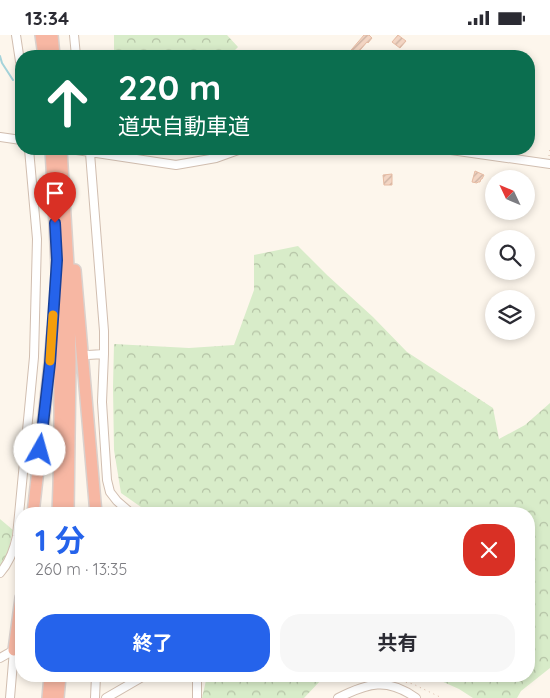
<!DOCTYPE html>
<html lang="ja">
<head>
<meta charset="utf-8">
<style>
	:root { --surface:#fff; --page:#f7f7f7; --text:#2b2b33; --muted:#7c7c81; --accent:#2563eb }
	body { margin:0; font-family:Quicksand,"Noto Sans JP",sans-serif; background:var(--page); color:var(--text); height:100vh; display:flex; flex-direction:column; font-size:19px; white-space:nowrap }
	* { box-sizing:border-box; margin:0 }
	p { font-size:16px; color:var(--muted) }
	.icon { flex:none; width:28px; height:28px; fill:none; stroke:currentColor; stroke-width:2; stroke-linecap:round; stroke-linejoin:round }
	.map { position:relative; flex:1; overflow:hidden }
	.details { position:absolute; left:15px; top:472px; width:520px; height:175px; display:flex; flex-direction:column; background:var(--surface); border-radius:20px; box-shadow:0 2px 8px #0003 }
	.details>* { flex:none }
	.banner { position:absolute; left:15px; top:15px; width:520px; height:105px; border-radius:20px; box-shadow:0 2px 8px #0003; background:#0b6e4f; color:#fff; overflow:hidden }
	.needle { width:32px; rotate:314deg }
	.controls { position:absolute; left:485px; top:135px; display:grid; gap:10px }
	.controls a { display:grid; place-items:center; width:50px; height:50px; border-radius:50%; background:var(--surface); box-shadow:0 2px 8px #0003; font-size:25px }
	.pin { position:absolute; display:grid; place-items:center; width:42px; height:42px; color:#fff; margin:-51px -21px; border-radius:50% 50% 50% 0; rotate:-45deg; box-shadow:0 0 5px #0007 }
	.pin .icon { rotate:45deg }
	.me { position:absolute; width:55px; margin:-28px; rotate:7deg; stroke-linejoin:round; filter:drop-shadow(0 0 4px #0008) }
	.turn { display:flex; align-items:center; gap:18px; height:105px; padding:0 20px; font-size:22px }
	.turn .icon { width:65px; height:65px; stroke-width:2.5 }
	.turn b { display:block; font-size:35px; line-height:42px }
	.round { display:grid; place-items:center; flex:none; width:52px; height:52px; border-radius:20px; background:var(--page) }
	.headline { display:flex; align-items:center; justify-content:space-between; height:85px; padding:0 20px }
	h1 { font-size:30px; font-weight:700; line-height:38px; color:var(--accent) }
	.cta { display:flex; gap:10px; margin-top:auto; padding:10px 20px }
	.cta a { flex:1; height:58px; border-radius:20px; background:var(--accent); color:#fff; font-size:20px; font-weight:700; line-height:58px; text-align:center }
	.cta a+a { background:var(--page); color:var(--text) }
	.status { display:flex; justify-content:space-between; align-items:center; height:35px; padding:0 25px; background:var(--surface); direction:ltr }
	.status svg { height:14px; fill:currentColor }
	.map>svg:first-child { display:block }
	.forest { fill:url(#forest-crowns) }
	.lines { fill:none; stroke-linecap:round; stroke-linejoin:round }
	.stream { stroke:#a5d3da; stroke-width:2 }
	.building { fill:url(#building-hatch); stroke:#e6bba3 }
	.minor-casing { stroke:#d1beb0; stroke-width:10 }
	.highway-casing { stroke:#dad1cd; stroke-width:14 }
	.path { stroke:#d9b8a5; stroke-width:1; stroke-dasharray:1 4; stroke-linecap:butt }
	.minor { stroke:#fff; stroke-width:8 }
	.highway { stroke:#f7b7a3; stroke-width:11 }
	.route-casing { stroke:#184099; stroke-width:12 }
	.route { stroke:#2563eb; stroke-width:9 }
	.slow { stroke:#f59e0b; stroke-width:9 }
</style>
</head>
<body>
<div class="status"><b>13:34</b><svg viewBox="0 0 49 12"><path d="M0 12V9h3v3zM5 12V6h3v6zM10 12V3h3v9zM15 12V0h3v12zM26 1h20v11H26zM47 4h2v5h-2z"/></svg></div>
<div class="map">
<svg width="550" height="663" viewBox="0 0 550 663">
	<defs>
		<pattern id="forest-crowns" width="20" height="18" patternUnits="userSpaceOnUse" patternTransform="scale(1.25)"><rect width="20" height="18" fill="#d8ecc9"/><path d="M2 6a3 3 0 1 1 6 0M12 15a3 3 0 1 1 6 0" fill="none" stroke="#b4c2a5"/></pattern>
		<pattern id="building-hatch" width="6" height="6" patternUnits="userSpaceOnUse" patternTransform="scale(1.25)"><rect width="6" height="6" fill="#f3d5c3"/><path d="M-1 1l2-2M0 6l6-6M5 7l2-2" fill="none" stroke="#cab0a1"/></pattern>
	</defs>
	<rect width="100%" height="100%" fill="#fdf6ec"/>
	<path class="forest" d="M114 0H227L238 12 229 21H114Z
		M298 211 327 240 373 282 407 317 493 373 499 404 525 390 550 368V633L521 656 517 663H473L459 654 430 641H529V479H151L121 458 114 415 113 352 114 309 189 313 234 310 254 255V220Z
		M0 484 13 495C10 507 9 522 0 532Z
		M207 641H332L321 645 304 663H202Z"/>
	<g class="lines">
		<path class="stream" d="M0 21 2 28 13 45"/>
	</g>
	<path class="building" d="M364 0H369L372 3 368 8 367 7 355 21H346Z
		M398 0 406 6 400 13 392 7Z
		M475 136 484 140 482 144H481L480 147H478L477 148 472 147Z
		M392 139V150H384L383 140Z"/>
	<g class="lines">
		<g class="minor-casing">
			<path id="minor" d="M16 0 21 33
				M74 0 76 21
				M0 102 21 105
				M70 114 176 130 216 123 241 114
				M444 114 550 129
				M90 118 104 296V319L102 367 107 445 110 457 117 466 132 479
				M88 320 104 319
				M0 538C10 527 14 515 17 501L34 322 37 204 29 114
				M0 623 14 615
				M197 641V663
				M10 663 14 615
				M95 663 96 641
				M106 663 144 641
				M338 663C368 648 387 642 416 663"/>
		</g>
		<g class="highway-casing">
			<path id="highway" d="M41 0 44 21
				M52 0 54 21
				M51 114C58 235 63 357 58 479
				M61 114 68 231 70 326 68 479
				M75 235 96 479
				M33 479 50 328 53 294
				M14 615 21 563
				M48 663 50 641
				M58 663 60 641"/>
		</g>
		<path class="path" d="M549 121 550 114
			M401 646 413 649 442 663"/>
		<use href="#minor" class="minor"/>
		<use href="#highway" class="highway"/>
	</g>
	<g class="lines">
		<g class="route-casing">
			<path id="route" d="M40 415 50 328 57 225 55 188"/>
		</g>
		<use href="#route" class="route"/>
		<path class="slow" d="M50 326 53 280"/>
	</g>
</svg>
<div class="controls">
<a><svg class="needle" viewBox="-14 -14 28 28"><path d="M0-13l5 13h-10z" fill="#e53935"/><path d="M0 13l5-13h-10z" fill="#7c7c81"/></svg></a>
<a><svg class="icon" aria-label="search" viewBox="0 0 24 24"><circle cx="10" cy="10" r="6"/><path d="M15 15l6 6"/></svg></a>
<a><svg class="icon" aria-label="layers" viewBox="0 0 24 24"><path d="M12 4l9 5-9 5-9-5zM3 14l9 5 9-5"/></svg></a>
</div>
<div class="pin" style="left:55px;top:188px;background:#d93025"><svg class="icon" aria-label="arrive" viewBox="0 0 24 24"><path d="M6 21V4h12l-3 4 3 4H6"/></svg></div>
<svg class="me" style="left:40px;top:415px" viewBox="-20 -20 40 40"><circle r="19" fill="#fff"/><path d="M0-13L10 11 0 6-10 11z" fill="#2563eb"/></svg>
<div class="banner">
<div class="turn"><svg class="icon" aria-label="ahead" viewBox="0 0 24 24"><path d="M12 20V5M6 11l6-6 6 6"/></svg><div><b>220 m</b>道央自動車道</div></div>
</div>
<section class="details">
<div class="headline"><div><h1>1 分</h1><p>260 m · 13:35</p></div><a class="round" style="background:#d93025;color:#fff"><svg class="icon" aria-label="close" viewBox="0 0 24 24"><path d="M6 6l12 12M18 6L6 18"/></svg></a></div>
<div class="cta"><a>終了</a><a>共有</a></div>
</section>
</div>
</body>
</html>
